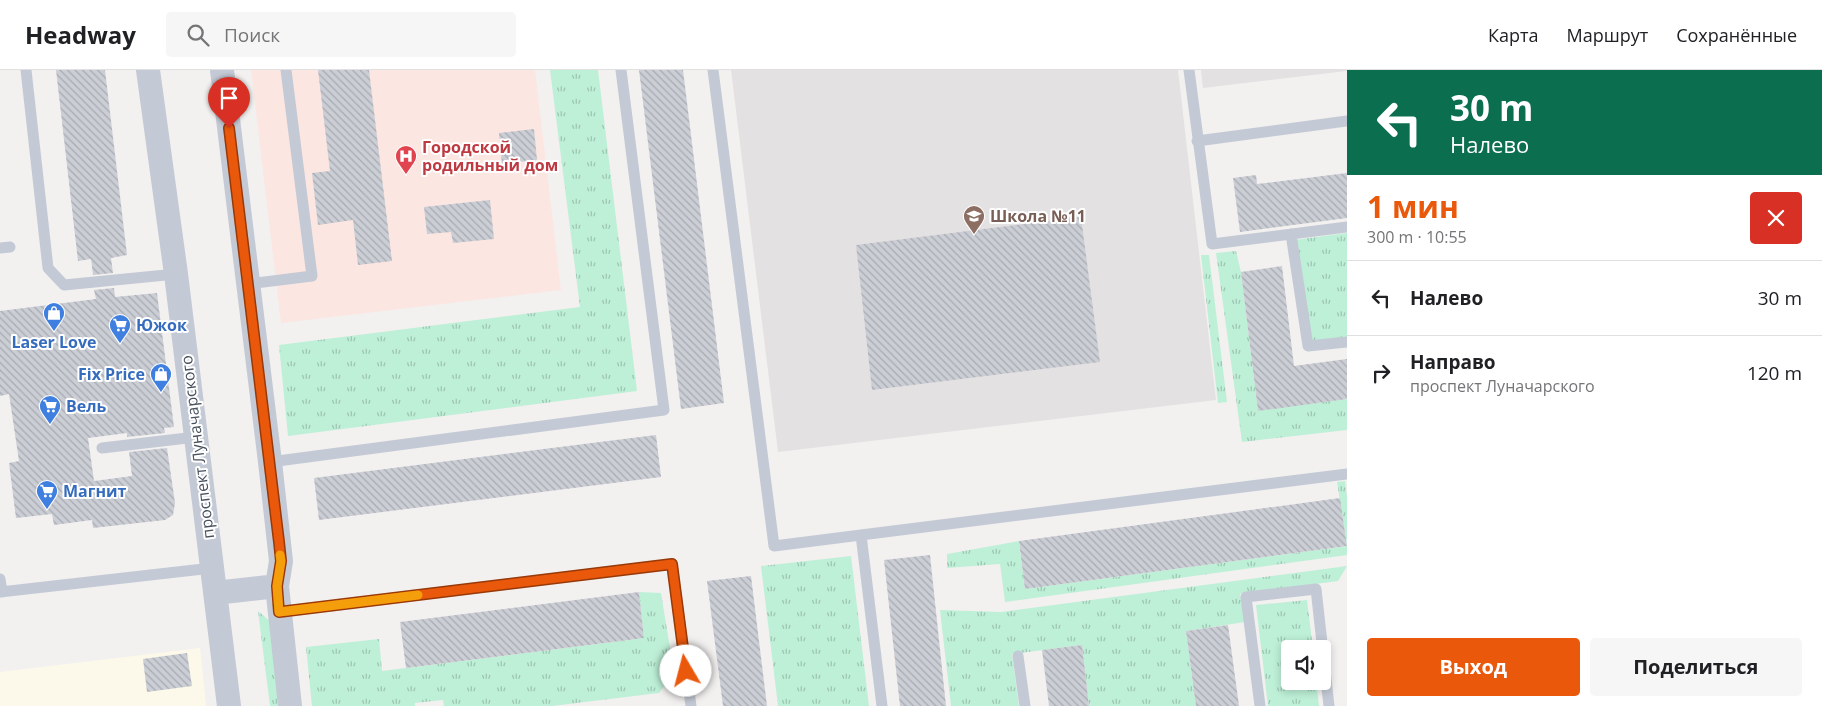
<!DOCTYPE html>
<html lang="ru">
<head>
<meta charset="utf-8">
<style>
	:root { --surface:#fff; --page:#f6f6f6; --text:#202124; --muted:#757577; --line:#e0e0e0; --accent:#ea580c }
	body { margin:0; font-family:"Open Sans",sans-serif; background:var(--page); color:var(--text); height:100vh; display:flex; flex-direction:column; font-size:19px; white-space:nowrap }
	* { box-sizing:border-box; margin:0 }
	p { font-size:16px; color:var(--muted) }
	.icon { flex:none; width:28px; height:28px; fill:none; stroke:currentColor; stroke-width:2; stroke-linecap:round; stroke-linejoin:round }
	.map { position:relative; flex:1; overflow:hidden }
	.sheet { display:flex; flex-direction:column; background:var(--surface); width:475px }
	.sheet>* { flex:none }
	.banner { background:#0b6e4f; color:#fff; overflow:hidden }
	.buttons { position:absolute; left:1281px; top:570px; display:grid; gap:10px }
	.buttons a { display:grid; place-items:center; width:50px; height:50px; border-radius:5px; background:var(--surface); box-shadow:0 2px 8px #0003; font-size:25px }
	.pin { position:absolute; display:grid; place-items:center; width:42px; height:42px; color:#fff; margin:-51px -21px; border-radius:50% 50% 50% 0; rotate:-45deg; box-shadow:0 0 5px #0007 }
	.pin .icon { rotate:45deg }
	.me { position:absolute; width:55px; margin:-28px; rotate:352deg; stroke-linejoin:round; filter:drop-shadow(0 0 4px #0008) }
	.turn { display:flex; align-items:center; gap:18px; height:105px; padding:0 20px; font-size:22px }
	.turn .icon { width:65px; height:65px; stroke-width:2.5 }
	.turn b { display:block; font-size:35px; line-height:42px }
	.round { display:grid; place-items:center; flex:none; width:52px; height:52px; border-radius:5px; background:var(--page) }
	.overview { display:flex; align-items:center; justify-content:space-between; height:85px; padding:0 20px }
	h1 { font-size:30px; font-weight:700; line-height:38px; color:var(--accent) }
	.button { display:flex; gap:10px; margin-top:auto; padding:10px 20px }
	.button a { flex:1; height:58px; border-radius:5px; background:var(--accent); color:#fff; font-size:20px; font-weight:700; line-height:58px; text-align:center }
	.button a+a { background:var(--page); color:var(--text) }
	ul { padding:0; list-style:none }
	li { display:flex; align-items:center; gap:15px; height:75px; padding:0 20px; border-top:1px solid var(--line) }
	li div { flex:1 }
	li b { display:block; font-size:19px }
	li em { font-style:normal }
	header { display:flex; align-items:center; gap:30px; box-sizing:border-box; height:70px; padding:0 25px; background:var(--surface); border-bottom:1px solid var(--line) }
	header strong { font-size:24px }
	nav { display:flex; gap:28px; margin-inline-start:auto; font-size:18px }
	.search { width:350px; height:45px; background:var(--page); display:flex; align-items:center; gap:12px; box-sizing:border-box; padding:0 18px; border-radius:5px; color:var(--muted); font-size:19px }
	main { display:flex; flex:1; min-height:0 }
	.map>svg:first-child { display:block }
	.commercial { fill:#fcf9ea }
	.education { fill:#e4e1e2 }
	.medical { fill:#fbe6e1 }
	.grass { fill:url(#grass-tufts) }
	.building { fill:url(#building-back-hatch) }
	.lines { fill:none; stroke-linecap:round; stroke-linejoin:round }
	.service { stroke:#c4cad5; stroke-width:11 }
	.minor { stroke:#c4cad5; stroke-width:24 }
	.route-casing { stroke:#983908; stroke-width:12 }
	.route { stroke:#ea580c; stroke-width:9 }
	.slow { stroke:#f59e0b; stroke-width:9 }
	.labels { text-anchor:middle; dominant-baseline:central; stroke-width:4; stroke-linejoin:round; paint-order:stroke }
	.health-label { font-size:16px; font-weight:bold; fill:#be3a42; stroke:#fff; text-anchor:start }
	.education-label { font-size:16px; font-weight:bold; fill:#785e54; stroke:#fff; text-anchor:start }
	.shop-label { font-size:16px; font-weight:bold; fill:#366cbe; stroke:#fff; text-anchor:start }
	.street-label { font-size:16px; fill:#48515e; stroke:#fff }
</style>
</head>
<body>
<header>
<strong>Headway</strong>
<div class="search"><svg class="icon" aria-label="search" viewBox="0 0 24 24"><circle cx="10" cy="10" r="6"/><path d="M15 15l6 6"/></svg>Поиск</div>
<nav><a>Карта</a><a>Маршрут</a><a>Сохранённые</a></nav>
</header>
<main>
<div class="map">
<svg width="1347" height="636" viewBox="0 0 1347 636">
	<defs>
		<pattern id="grass-tufts" width="24" height="20" patternUnits="userSpaceOnUse" patternTransform="scale(1.25)"><rect width="24" height="20" fill="#bef0d7"/><path d="M3 7l-1-3M5 7V3M7 7l1-3M15 17l-1-3M17 17v-4M19 17l1-3" fill="none" stroke="#9cc5b2"/></pattern>
		<pattern id="building-back-hatch" width="6" height="6" patternUnits="userSpaceOnUse" patternTransform="scale(1.25)"><rect width="6" height="6" fill="#ccced6"/><path d="M-1 5l2 2M0 0l6 6M5-1l2 2" fill="none" stroke="#a8aab1"/></pattern>
	</defs>
	<rect width="100%" height="100%" fill="#f3f0f0"/>
	<path class="commercial" d="M200 578 206 636H0V602Z"/>
	<path class="education" d="M731 0H1178L1216 330 778 382Z
		M1201 0H1347V1L1203 18Z"/>
	<path class="medical" d="M251 0H535L561 220 281 253Z"/>
	<path class="grass" d="M550 0H598L637 321 288 366 279 275 580 237Z
		M1347 163V268L1312 272 1294 170Z
		M1236 181 1241 202 1258 340 1347 329V360L1242 372 1216 183Z
		M1201 185H1209L1227 332 1218 333Z
		M1345 411 1347 427V474L1337 412Z
		M1019 471 1025 519 1347 476V485L1005 532 1000 494 947 498V484Z
		M851 486 869 636H778L761 496Z
		M1347 496 1338 511 1240 524 1245 552 1186 561 1196 636H1089L1082 575 1012 584 1019 636H951L940 540 1001 542Z
		M639 522 661 523 674 603 659 623 552 636H444L443 630 415 633V636H312L306 577 379 569 382 601 644 568Z
		M1307 530 1313 579H1290V611H1316L1319 636H1268L1256 535Z
		M258 541 271 552 282 636H270Z"/>
	<path class="building" d="M56 0H105L127 185 111 188 113 203 93 205 91 189 78 191Z
		M318 0H369L392 191 358 195 353 150 318 155 312 103 330 101Z
		M639 0H683L724 333 681 339Z
		M534 59 537 90 502 94 499 63Z
		M1347 103V148L1240 162 1233 108 1256 105 1257 114Z
		M490 130 494 169 453 173 451 162 427 164 424 137Z
		M1081 147 1100 292 872 320 856 175Z
		M1282 196 1294 296 1347 289V329L1258 341 1241 202Z
		M114 218 115 227 157 223 174 357 164 358 165 363 127 367V363L88 368 94 411 132 406 129 382 167 378 175 433 173 445 165 450 93 458 92 450 54 455 52 444 16 448 9 393 19 391 9 324 0 326V241L96 229 94 220Z
		M656 365 661 407 319 450 314 408Z
		M1340 428 1347 476 1025 519 1019 471Z
		M930 485 946 636H900L884 490Z
		M751 506 767 636H723L707 511Z
		M639 522 644 568 406 598 400 552Z
		M1228 555 1239 636H1196L1186 561Z
		M1082 575 1089 636H1049L1042 580Z
		M187 583 192 616 147 622 143 589Z"/>
	<g class="lines">
		<path class="service" d="M26 0 48 198 64 215 176 204
			M713 0 774 476 861 465
			M1189 0 1212 174 1347 157
			M1197 71 1347 51
			M1291 164 1308 276 1347 272
			M0 178 10 177
			M248 214 312 206 286 0
			M102 378 196 367
			M270 392 664 340 621 0
			M0 509 2 522
			M0 522 212 498
			M279 542 672 494 691 636
			M1018 586 1025 636
			M882 636 861 465 1347 404
			M1260 636 1246 527 1316 519 1329 636"/>
		<path class="minor" d="M148 0 176 204 229 636
			M222 0 270 392 281 491 277 516 290 636
			M215 523 277 516"/>
	</g>
	<g class="lines">
		<g class="route-casing">
			<path id="route" d="M229 58 279 472 281 491 277 516 279 542 672 494 686 601"/>
		</g>
		<use href="#route" class="route"/>
		<path class="slow" d="M280 485 281 491 277 516 279 542 418 525"/>
	</g>
	<defs>
		<g id="hospital-pin" transform="scale(1.125)"><path d="M0 17L-7.5 6A9.5 9.5 0 1 1 7.5 6Z" fill="#e0444e" stroke="#fff"/><path d="M-5-5h3v3.5h4V-5h3V5h-3V1.5h-4V5h-3Z" fill="#fff"/></g>
		<g id="school-pin" transform="scale(1.125)"><path d="M0 17L-7.5 6A9.5 9.5 0 1 1 7.5 6Z" fill="#8d6e63" stroke="#fff"/><path d="M0-5L7-2L0 1L-7-2ZM-4 1L0 2.5L4 1V4Q0 6-4 4Z" fill="#fff"/></g>
		<g id="shop-pin" transform="scale(1.125)"><path d="M0 17L-7.5 6A9.5 9.5 0 1 1 7.5 6Z" fill="#3f7fe0" stroke="#fff"/><path d="M-5-2.5h2.3a2.7 3.5 0 0 1 5.4 0H5L5.5 6h-11ZM-1.5-2.5h3a1.5 2.3 0 0 0-3 0Z" fill="#fff"/></g>
		<g id="supermarket-pin" transform="scale(1.125)"><path d="M0 17L-7.5 6A9.5 9.5 0 1 1 7.5 6Z" fill="#3f7fe0" stroke="#fff"/><path d="M-6-5.5h2.5l.6 2H6L4.5 2H-2.5L-4.4-4H-6ZM-1.5 3.2a1.3 1.3 0 1 0 .1 0ZM3 3.2a1.3 1.3 0 1 0 .1 0Z" fill="#fff"/></g>
	</defs>
	<g fill-rule="evenodd">
		<use href="#hospital-pin" x="406" y="86"/>
		<use href="#school-pin" x="974" y="146"/>
		<use href="#shop-pin" x="54" y="243"/>
		<use href="#supermarket-pin" x="120" y="255"/>
		<use href="#shop-pin" x="161" y="304"/>
		<use href="#supermarket-pin" x="50" y="336"/>
		<use href="#supermarket-pin" x="47" y="421"/>
	</g>
	<g class="labels">
		<g class="health-label">
			<text x="422" y="77">Городской<tspan x="422" dy="18">родильный дом</tspan></text>
		</g>
		<g class="education-label">
			<text x="990" y="146">Школа №11</text>
		</g>
		<g class="shop-label">
			<text x="136" y="255">Южок</text>
			<text x="54" y="272" text-anchor="middle">Laser Love</text>
			<text x="145" y="304" text-anchor="end">Fix Price</text>
			<text x="66" y="336">Вель</text>
			<text x="63" y="421">Магнит</text>
		</g>
		<g class="street-label">
			<text transform="translate(197 377) rotate(-97)">проспект Луначарского</text>
		</g>
	</g>
</svg>
<div class="buttons">
<a><svg class="icon" aria-label="sound" viewBox="0 0 24 24"><path d="M4 9h4l5-4v14l-5-4H4zM17 9q2 3 0 6"/></svg></a>
</div>
<div class="pin" style="left:229px;top:58px;background:#d93025"><svg class="icon" aria-label="arrive" viewBox="0 0 24 24"><path d="M6 21V4h12l-3 4 3 4H6"/></svg></div>
<svg class="me" style="left:686px;top:601px" viewBox="-20 -20 40 40"><circle r="19" fill="#fff"/><path d="M0-13L10 11 0 6-10 11z" fill="#ea580c"/></svg>
</div>
<section class="sheet">
<div class="banner">
<div class="turn"><svg class="icon" aria-label="left" viewBox="0 0 24 24"><path d="M17 20v-9H6M10 6l-5 5 5 5"/></svg><div><b>30 m</b>Налево</div></div>
</div>
<div class="overview"><div><h1>1 мин</h1><p>300 m · 10:55</p></div><a class="round" style="background:#d93025;color:#fff"><svg class="icon" aria-label="close" viewBox="0 0 24 24"><path d="M6 6l12 12M18 6L6 18"/></svg></a></div>
<ul>
<li><svg class="icon" aria-label="left" viewBox="0 0 24 24"><path d="M17 20v-9H6M10 6l-5 5 5 5"/></svg><div><b>Налево</b></div><em>30 m</em></li>
<li><svg class="icon" aria-label="right" viewBox="0 0 24 24"><path d="M7 20v-9h11M14 6l5 5-5 5"/></svg><div><b>Направо</b><p>проспект Луначарского</p></div><em>120 m</em></li>
</ul>
<div class="button"><a>Выход</a><a>Поделиться</a></div>
</section>
</main>
</body>
</html>
